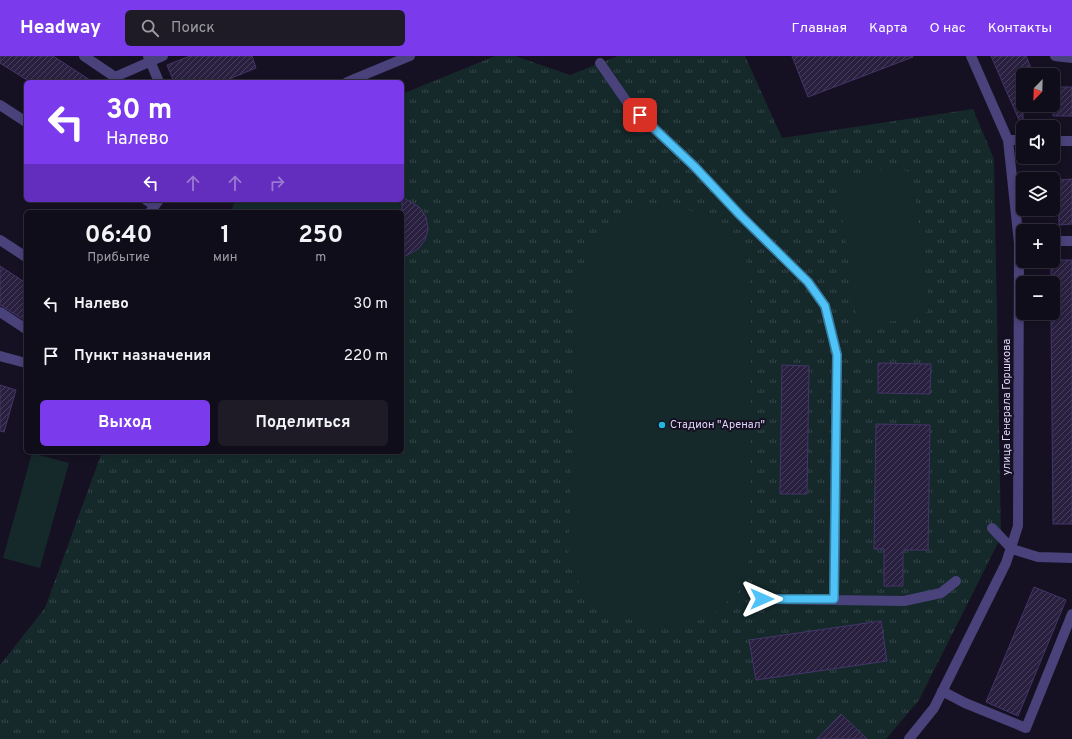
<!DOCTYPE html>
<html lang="ru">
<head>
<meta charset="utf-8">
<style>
	:root { --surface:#100d1a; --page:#1e1b27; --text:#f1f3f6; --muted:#9c9ca2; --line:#302d39; --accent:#7c3aed }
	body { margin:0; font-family:Overpass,sans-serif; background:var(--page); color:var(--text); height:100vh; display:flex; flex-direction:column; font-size:15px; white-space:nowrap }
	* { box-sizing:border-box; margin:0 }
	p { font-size:13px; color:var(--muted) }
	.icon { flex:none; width:22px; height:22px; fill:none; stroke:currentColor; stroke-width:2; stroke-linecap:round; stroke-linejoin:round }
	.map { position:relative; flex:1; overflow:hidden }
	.details { position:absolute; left:24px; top:154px; width:380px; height:244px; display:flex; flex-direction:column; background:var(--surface); border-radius:6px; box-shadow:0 2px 6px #0003,0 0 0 1px var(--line) }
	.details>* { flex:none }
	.top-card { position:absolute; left:24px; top:24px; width:380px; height:122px; border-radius:6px; box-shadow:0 2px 6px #0003,0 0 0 1px var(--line); background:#7c3aed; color:#fff; overflow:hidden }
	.needle { width:26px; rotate:203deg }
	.fabs { position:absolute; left:1016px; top:12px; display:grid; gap:8px }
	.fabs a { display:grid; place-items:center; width:44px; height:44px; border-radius:6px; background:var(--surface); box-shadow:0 2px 6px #0003,0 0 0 1px var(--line); font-size:20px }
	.pin { position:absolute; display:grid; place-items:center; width:34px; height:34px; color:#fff; margin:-17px; border-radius:8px; box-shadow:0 2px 6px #0006 }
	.me { position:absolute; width:44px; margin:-22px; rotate:90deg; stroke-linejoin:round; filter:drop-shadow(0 0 3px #0008) }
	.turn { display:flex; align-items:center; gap:14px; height:84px; padding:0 16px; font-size:18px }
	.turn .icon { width:52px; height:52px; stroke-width:2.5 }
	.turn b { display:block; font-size:28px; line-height:34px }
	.lanes { display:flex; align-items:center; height:38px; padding:0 16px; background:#0003; justify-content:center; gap:20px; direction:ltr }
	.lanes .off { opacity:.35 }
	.eta { display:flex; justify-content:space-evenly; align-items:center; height:68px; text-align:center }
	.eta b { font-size:24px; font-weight:700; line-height:28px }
	.cta { display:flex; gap:8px; margin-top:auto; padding:8px 16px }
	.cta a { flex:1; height:46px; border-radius:6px; background:var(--accent); color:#fff; font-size:16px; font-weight:700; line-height:46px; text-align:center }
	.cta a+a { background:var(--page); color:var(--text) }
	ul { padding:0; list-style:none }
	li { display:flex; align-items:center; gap:12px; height:52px; padding:0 16px }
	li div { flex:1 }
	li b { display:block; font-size:15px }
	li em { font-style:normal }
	header { display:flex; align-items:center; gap:24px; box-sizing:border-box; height:56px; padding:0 20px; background:var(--accent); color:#fff }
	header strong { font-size:19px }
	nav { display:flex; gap:22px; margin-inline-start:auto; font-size:14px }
	.search { width:280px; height:36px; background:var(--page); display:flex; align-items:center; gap:10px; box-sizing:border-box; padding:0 14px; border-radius:6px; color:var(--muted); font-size:15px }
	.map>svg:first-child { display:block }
	.grass { fill:url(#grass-tufts) }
	.garden { fill:#15292b }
	.building { fill:url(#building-hatch); stroke:#443569 }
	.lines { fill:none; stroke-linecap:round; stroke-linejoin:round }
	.minor { stroke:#4a427b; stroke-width:10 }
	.route-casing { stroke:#337fa1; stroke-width:10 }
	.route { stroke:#4fc3f7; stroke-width:7 }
	.poi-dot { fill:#1eb8df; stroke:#161122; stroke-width:1.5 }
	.labels { text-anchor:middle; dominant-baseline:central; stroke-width:4; stroke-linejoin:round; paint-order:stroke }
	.street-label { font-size:11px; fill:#dfd7fa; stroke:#161122 }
	.poi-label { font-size:11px; fill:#dfd7fa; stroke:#161122; text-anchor:start }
</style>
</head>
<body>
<header>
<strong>Headway</strong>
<div class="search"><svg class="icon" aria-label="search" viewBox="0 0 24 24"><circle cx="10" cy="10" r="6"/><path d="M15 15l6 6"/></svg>Поиск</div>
<nav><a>Главная</a><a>Карта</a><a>О нас</a><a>Контакты</a></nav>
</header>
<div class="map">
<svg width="1072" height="683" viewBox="0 0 1072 683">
	<defs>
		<pattern id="grass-tufts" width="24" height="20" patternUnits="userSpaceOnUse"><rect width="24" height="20" fill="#15292b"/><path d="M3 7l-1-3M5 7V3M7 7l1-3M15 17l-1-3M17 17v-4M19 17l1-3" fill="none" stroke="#37474b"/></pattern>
		<pattern id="building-hatch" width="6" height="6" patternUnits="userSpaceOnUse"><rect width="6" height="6" fill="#292040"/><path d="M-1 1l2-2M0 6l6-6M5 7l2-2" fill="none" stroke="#48405c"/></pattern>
	</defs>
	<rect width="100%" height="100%" fill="#161122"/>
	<path class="grass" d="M495 0H515L570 19 618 0H745L782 82 973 53 994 103 1001 481 919 644 886 683H0V609L45 552 102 396H402V156H231L235 144H402V38Z"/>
	<path class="garden" d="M900 111 908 116 914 131 929 251 927 256 920 263 868 267 862 266 856 257 839 141V132L843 122 848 119Z
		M678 150C707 161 741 173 747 208 749 217 750 226 751 236L750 502 738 536 711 560 681 570 648 569 607 557 586 538 568 508 578 220 594 186 614 165 643 151Z
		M32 397 69 407 40 512 3 502Z"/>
	<path class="building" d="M0 0H53L93 26H30L0 7Z
		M190 0H252L256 12 222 26H174L167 9Z
		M792 0H913V1L808 41Z
		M991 0H1026L1034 19H1023V73Z
		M1053 31H1072V60H1053Z
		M1072 123V168L1059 169 1058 124Z
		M402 141 419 151 426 161 428 173 425 184 418 193 402 202Z
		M1053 204H1072V468H1053L1051 257H1053V227H1051V205Z
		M0 210 26 227V265L0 249Z
		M878 307 931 308 930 338 878 337Z
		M782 309 809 310 807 438H780Z
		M0 329 16 334 4 376 0 375Z
		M876 368 930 369 928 494H903V530H884V493H874Z
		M1034 531 1066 544 1018 660 986 646Z
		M881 565 887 605 756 624 749 584Z
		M841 658 867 683H817Z"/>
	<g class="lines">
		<path class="minor" d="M84 0 115 21 163 0
			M148 0 159 26
			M1055 0 1072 2
			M600 7 629 49 694 110 740 159 808 226 825 250 837 299 834 543
			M347 26 410 0
			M0 49 26 66
			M1008 84H1023
			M1053 85H1072
			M146 144 154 149
			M150 156 159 144
			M0 184 26 201
			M1053 185H1072
			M0 256 26 273
			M0 300 26 307
			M992 472 1012 493 1038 501 1072 502
			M762 543 904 545 941 537 956 525
			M942 635 965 647 1026 672 1072 558
			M909 683 934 652 1006 507 1018 470 1019 187 1008 84 971 0"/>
	</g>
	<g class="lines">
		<g class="route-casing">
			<path id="route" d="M640 59 694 110 740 159 808 226 825 250 837 299 834 543H762"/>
		</g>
		<use href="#route" class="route"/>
	</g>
	<circle class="poi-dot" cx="662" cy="369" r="4"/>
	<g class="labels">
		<g class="street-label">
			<text transform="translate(1007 351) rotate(-90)">улица Генерала Горшкова</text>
		</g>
		<g class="poi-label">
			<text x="670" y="369">Стадион "Аренал"</text>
		</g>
	</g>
</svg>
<div class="fabs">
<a><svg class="needle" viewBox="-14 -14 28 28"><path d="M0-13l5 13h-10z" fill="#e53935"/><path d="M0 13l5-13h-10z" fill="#9c9ca2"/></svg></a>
<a><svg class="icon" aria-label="sound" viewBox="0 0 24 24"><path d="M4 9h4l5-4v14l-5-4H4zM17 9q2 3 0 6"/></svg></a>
<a><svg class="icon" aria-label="layers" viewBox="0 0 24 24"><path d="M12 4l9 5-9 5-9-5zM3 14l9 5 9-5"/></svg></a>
<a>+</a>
<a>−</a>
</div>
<div class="pin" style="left:640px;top:59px;background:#d93025"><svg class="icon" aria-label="arrive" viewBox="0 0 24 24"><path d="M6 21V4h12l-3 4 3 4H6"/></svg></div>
<svg class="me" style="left:762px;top:543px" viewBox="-20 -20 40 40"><path d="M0-17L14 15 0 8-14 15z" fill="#4fc3f7" stroke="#fff" stroke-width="4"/></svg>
<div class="top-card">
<div class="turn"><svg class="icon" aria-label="left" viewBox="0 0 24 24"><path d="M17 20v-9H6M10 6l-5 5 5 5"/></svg><div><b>30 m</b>Налево</div></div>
<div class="lanes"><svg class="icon" aria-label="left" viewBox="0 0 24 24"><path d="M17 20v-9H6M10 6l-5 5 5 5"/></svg><svg class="icon off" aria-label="ahead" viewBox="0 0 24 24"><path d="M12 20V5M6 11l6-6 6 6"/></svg><svg class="icon off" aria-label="ahead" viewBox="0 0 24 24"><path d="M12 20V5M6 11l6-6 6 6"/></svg><svg class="icon off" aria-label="right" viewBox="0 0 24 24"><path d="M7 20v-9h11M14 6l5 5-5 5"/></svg></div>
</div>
<section class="details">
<div class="eta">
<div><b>06:40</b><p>Прибытие</p></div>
<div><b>1</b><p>мин</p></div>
<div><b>250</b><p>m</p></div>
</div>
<ul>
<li><svg class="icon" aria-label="left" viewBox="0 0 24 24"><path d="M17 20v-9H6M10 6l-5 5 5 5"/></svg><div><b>Налево</b></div><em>30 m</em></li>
<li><svg class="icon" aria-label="arrive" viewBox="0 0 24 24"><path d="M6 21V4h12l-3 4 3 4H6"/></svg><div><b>Пункт назначения</b></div><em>220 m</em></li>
</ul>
<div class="cta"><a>Выход</a><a>Поделиться</a></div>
</section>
</div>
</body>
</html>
